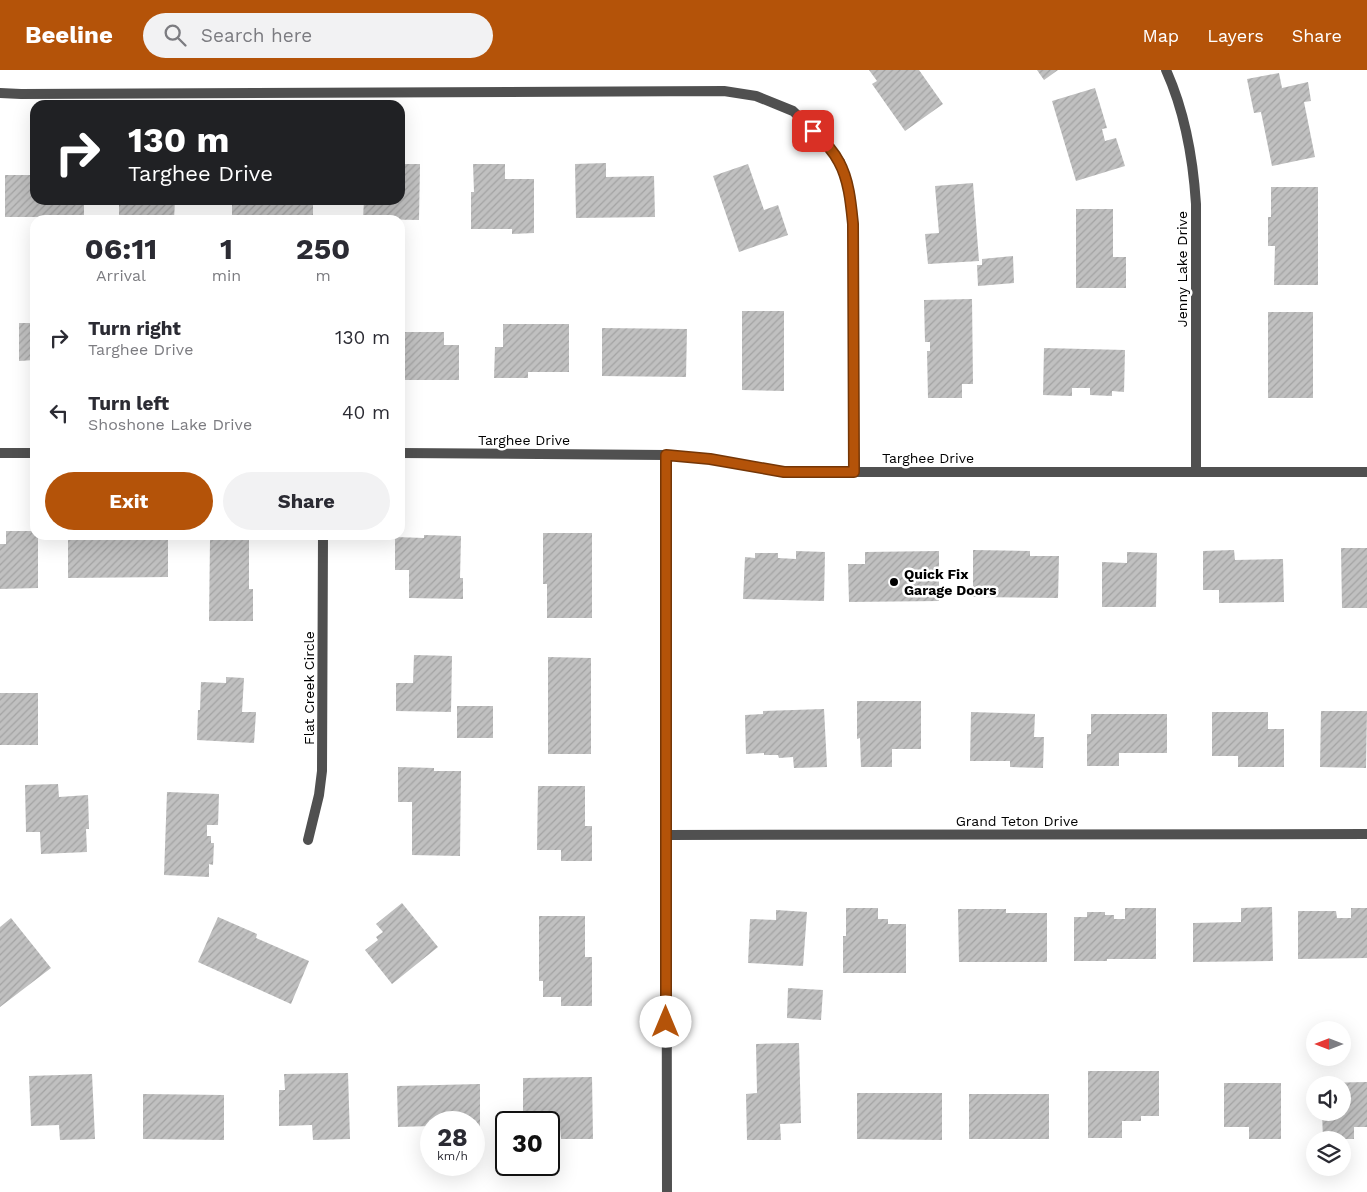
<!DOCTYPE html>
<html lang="en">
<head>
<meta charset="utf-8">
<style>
	:root { --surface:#fff; --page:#f2f2f3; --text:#2b2b33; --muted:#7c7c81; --accent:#b45309 }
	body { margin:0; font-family:"Work Sans",sans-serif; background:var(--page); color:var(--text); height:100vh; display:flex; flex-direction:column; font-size:19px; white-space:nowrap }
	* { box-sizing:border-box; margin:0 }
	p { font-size:16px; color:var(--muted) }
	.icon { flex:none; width:28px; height:28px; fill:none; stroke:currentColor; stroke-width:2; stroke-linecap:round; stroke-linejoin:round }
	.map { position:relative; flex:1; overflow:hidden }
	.side { position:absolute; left:30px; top:145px; width:375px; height:325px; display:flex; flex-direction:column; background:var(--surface); border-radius:15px; box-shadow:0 5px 20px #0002 }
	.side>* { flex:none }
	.guide { position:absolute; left:30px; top:30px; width:375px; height:105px; border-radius:15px; box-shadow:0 5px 20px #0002; background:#202124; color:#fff; overflow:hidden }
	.needle { width:32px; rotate:270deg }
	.controls { position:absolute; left:1306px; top:951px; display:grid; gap:10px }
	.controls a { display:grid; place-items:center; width:45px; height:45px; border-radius:50%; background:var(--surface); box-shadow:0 5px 20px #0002; font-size:25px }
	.speed { position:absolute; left:420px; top:1041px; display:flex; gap:10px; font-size:25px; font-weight:700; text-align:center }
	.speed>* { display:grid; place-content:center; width:65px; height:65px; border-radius:50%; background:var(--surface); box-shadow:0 5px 20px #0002; line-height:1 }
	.speed small { font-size:12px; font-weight:400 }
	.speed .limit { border:2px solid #111; border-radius:8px; background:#fff; color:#111 }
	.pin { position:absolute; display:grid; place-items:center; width:42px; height:42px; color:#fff; margin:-21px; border-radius:10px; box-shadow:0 2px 8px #0006 }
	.me { position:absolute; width:55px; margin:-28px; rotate:0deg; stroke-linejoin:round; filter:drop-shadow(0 0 4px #0008) }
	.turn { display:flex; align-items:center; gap:18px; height:105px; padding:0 15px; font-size:22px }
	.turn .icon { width:65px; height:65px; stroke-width:2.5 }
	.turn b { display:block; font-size:35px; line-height:42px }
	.eta { display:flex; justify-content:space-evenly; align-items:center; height:85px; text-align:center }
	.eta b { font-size:30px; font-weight:700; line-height:35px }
	.button { display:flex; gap:10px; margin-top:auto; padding:10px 15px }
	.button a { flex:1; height:58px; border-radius:30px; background:var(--accent); color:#fff; font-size:20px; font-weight:700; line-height:58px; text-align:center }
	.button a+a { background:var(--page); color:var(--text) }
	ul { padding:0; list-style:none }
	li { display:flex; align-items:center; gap:15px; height:75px; padding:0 15px }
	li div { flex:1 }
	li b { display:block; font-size:19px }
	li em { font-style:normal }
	header { display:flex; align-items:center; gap:30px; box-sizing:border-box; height:70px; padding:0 25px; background:var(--accent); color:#fff }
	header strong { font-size:24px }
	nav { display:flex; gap:28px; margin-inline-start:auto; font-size:18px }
	.search { width:350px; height:45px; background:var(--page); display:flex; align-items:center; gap:12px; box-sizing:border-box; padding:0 18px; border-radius:28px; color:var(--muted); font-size:19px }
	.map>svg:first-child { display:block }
	.building { fill:url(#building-hatch) }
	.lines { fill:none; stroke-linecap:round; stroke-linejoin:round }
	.street { stroke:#505050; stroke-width:10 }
	.route-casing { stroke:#753606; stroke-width:12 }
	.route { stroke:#b45309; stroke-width:9 }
	.poi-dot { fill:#000; stroke:#fff; stroke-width:2 }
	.labels { text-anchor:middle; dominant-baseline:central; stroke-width:5; stroke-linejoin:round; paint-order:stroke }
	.street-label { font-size:14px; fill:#000; stroke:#fff }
	.poi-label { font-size:14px; font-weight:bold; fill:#000; stroke:#fff; text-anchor:start }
</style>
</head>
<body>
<header>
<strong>Beeline</strong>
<div class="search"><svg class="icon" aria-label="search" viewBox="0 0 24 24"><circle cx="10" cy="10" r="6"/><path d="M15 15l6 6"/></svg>Search here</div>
<nav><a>Map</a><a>Layers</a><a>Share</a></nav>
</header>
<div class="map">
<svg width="1367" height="1122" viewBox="0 0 1367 1122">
	<defs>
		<pattern id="building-hatch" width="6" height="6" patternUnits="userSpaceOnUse" patternTransform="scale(1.25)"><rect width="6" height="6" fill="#c0c0c0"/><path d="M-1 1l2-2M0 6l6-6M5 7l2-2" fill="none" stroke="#a3a3a3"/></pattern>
	</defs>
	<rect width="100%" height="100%" fill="#fff"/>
	<path class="building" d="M869 0H919L943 34 905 61 872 14 877 11Z
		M1037 0H1058L1044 10Z
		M1279 3 1282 18 1308 12 1311 31 1304 32 1315 87 1272 96 1261 42 1254 43 1247 9Z
		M1095 18 1107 58 1102 59 1105 71 1116 68 1125 96 1076 111 1052 31Z
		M606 93V107L654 106 655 147 576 148 575 94Z
		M400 94H420L419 150 363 149 364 130H400Z
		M473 94H505V109H534V163L512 164V159H471V122H474Z
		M748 94 764 140 778 135 788 165 739 182 713 106Z
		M5 105H35V130H84V147H5Z
		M973 113 979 191 928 194 925 164 939 163 935 116Z
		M1271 117H1318V215H1274L1275 176H1268V147H1271Z
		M119 130H175L174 150H119Z
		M232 130H313V150H232Z
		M1076 139H1113V187H1126V218H1076Z
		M1013 186 1014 213 978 216 977 195H982V189Z
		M972 229 973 314H962V328H928L927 281H930V272H925L924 230Z
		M742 241H784V321L742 320Z
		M1268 242H1313V328H1268Z
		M19 253H35V290L19 291Z
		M503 254H569V302H528V308H494L495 277H503Z
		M602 258 687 259 686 307 602 306Z
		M400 262H444V275H459V310H400Z
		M1044 278 1125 280 1124 322 1112 321V326L1090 325V318H1072V326L1043 325Z
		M6 461H35V465H38V518L0 519V474H6Z
		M543 463H592V548H547V514H543Z
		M68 465H168V507L68 508Z
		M424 465 461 466 460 508H463V529L409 528V500H395V467L424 468Z
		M210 470H249V519H253V551H209Z
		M1341 478H1367V538H1342Z
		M973 480 1030 481V486H1059L1058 528 973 527Z
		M1234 480 1235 490 1283 489 1284 532 1219 533V520H1203V481Z
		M796 481 825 482 824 531 743 529 745 487 755 488V483H778V488L796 489Z
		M939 481V531L849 532 848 494H865V482Z
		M1127 482 1157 483 1156 537H1102V492L1127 493Z
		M414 585 452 586 451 642 396 641V613H413Z
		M548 587 591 588V684H548Z
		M226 607 244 608 242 642H256L254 673 197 670 198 640H200L201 612 226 613Z
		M0 623H38V675H0Z
		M857 631H921V679H892V697H861L860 668 857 669Z
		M457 636H493V668H457Z
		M824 639 827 697 794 698 793 687 779 688 778 685H764V683L746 684 745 645 763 644V641Z
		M1321 641H1367L1366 698 1320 697Z
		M971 642 1035 644 1034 667H1044L1043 698 1010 697V691H970Z
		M1212 642H1268V659H1284V697H1238V686H1212Z
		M1091 644H1167V683H1119V696H1087V664H1091Z
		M398 697 434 698V701H461L460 786 412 785V732H398Z
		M58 714 59 727 88 725 89 759H86L87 782 41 784 40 762H26L25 715Z
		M538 716H585V756H592V791H561V780H537Z
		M167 722 219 724 218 755H207V766H211V773H214L213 795 209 794V807L164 805Z
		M402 833 438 877 392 914 365 880 378 870 376 867 383 862 376 854Z
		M1272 837 1273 891 1193 892V853L1241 852V838Z
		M846 838H878V849H888V854H906V903H843V866H846Z
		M1125 838H1156V889H1107V891H1074V847H1087V842H1105V845H1114V849H1125Z
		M1351 838H1367V888L1298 889V841H1336L1337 848H1351Z
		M958 839H1006V843H1047V892H959Z
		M776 840 807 842 803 896 748 893 750 849 776 850Z
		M539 846H585V887H592V936H561V927H543V911H539Z
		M218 847 257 864 256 868 309 891 291 934 198 892Z
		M11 848 51 898 0 937V857Z
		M788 918 823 920 821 950 787 948Z
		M799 973 801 1053 780 1054 781 1070H747L746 1024 757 1023 756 974Z
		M1088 1001H1159V1046H1141V1051H1122V1068H1088Z
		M348 1003 350 1069 313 1070 312 1055 279 1056V1020H285L284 1004Z
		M92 1004 95 1069 60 1070 59 1055 31 1056 29 1006Z
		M592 1007 593 1069H561L560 1057H549V1052H541V1051L523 1052V1008Z
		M1367 1012V1057H1354V1069H1323L1322 1042H1342V1015H1319V1013Z
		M1224 1013H1281V1069H1249V1057H1224Z
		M480 1014V1069H474V1052H431V1056L398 1057 397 1016Z
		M857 1023H942V1070L857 1069Z
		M143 1024 224 1025V1070L143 1069Z
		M969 1024H1049V1069H969Z"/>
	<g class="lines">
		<path class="street" d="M1166 0C1185 42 1193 88 1196 134V402
			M0 23 21 24 724 21 756 26 793 41 824 71 840 92 849 120 853 154 854 402
			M0 383H35
			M400 383 666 385 710 389 783 402H1367
			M666 385 667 1122
			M666 765 1367 764
			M308 770 319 725 322 701 323 465"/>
	</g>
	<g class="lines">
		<g class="route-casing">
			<path id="route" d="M666 952V385L710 389 784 402H854L853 154C851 134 849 110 839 92 833 80 823 70 813 61"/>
		</g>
		<use href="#route" class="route"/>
	</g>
	<circle class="poi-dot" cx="894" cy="512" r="5"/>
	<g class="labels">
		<g class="street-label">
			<text transform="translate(1182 199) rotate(-90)">Jenny Lake Drive</text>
			<text x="524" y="370">Targhee Drive</text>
			<text x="928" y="388">Targhee Drive</text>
			<text transform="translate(309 618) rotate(-90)">Flat Creek Circle</text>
			<text x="1017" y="751">Grand Teton Drive</text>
		</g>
		<g class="poi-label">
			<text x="904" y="504">Quick Fix<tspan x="904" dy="16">Garage Doors</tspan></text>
		</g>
	</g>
</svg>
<div class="controls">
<a><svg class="needle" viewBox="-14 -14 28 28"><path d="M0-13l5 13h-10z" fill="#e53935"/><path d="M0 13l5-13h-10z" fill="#7c7c81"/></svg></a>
<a><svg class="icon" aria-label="sound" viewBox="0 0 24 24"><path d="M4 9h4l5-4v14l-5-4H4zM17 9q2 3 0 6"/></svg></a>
<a><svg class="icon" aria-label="layers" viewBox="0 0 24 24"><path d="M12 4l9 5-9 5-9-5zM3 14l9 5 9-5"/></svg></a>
</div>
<div class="speed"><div>28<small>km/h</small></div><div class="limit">30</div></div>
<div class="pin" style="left:813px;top:61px;background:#d93025"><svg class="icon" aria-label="arrive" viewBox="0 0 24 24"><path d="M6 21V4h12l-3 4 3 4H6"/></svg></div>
<svg class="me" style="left:666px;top:952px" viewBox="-20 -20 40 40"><circle r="19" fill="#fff"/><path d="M0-13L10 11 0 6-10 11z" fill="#b45309"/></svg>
<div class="guide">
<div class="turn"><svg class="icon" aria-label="right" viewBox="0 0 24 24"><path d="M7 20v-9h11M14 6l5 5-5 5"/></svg><div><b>130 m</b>Targhee Drive</div></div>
</div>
<section class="side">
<div class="eta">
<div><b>06:11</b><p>Arrival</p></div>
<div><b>1</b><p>min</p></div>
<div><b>250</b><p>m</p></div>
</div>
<ul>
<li><svg class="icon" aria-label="right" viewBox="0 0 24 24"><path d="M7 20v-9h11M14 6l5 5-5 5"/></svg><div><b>Turn right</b><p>Targhee Drive</p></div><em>130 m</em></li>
<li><svg class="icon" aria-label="left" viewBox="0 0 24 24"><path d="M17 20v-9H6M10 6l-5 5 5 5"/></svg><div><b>Turn left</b><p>Shoshone Lake Drive</p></div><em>40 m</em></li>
</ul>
<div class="button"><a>Exit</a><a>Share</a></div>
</section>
</div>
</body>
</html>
